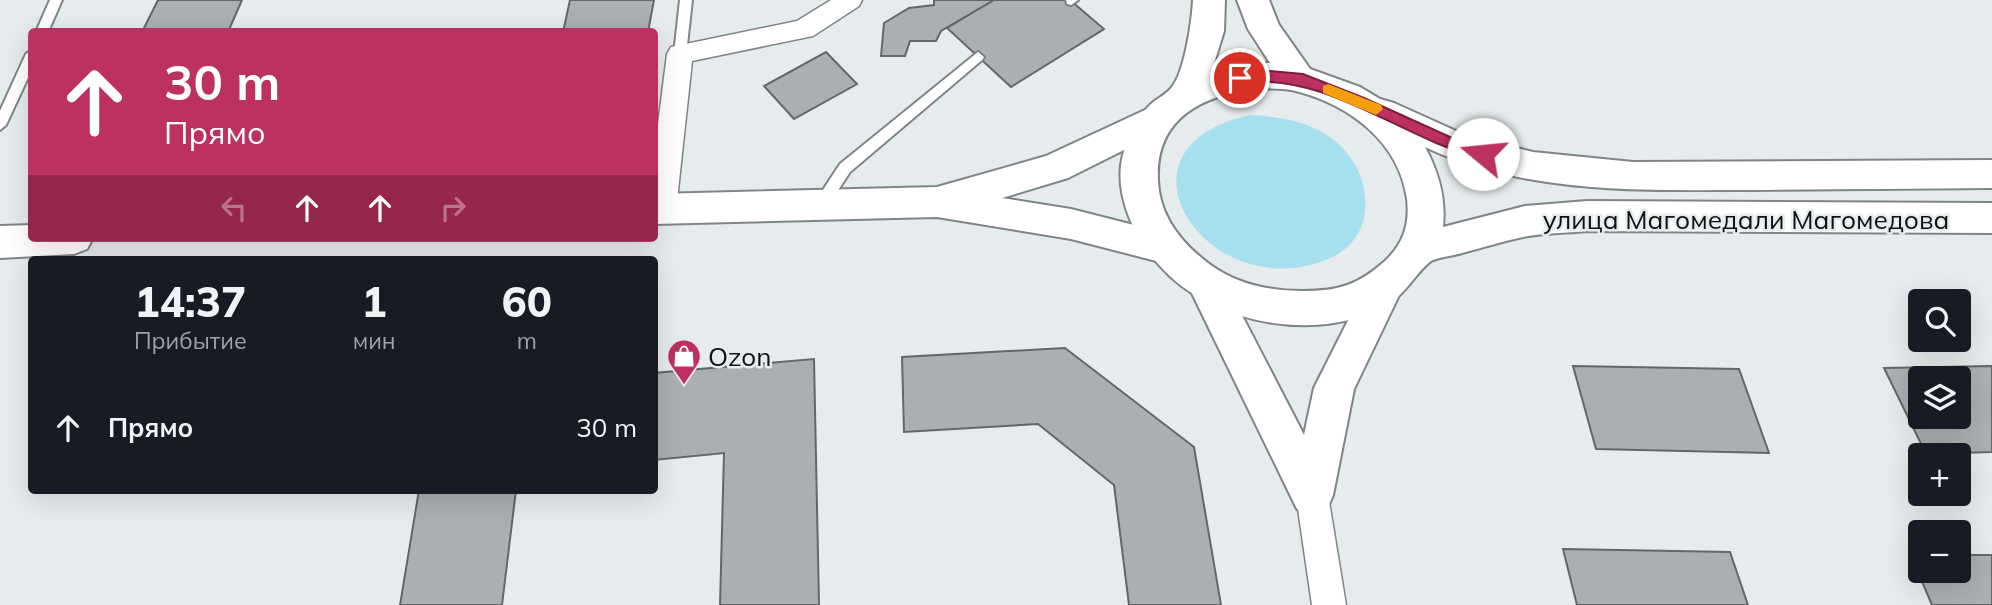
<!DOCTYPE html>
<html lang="ru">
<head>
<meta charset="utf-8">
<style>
	:root { --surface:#171b24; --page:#242831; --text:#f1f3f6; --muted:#9ea1a6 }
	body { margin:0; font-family:Mulish,sans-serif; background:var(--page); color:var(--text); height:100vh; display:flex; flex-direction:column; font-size:26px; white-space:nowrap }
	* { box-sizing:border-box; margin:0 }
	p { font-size:23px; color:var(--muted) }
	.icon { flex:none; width:38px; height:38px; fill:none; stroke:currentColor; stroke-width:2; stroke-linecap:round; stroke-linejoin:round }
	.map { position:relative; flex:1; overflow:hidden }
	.drawer { position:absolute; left:28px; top:256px; width:630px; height:238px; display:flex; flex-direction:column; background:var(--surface); border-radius:7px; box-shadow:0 7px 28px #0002 }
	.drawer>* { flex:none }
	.banner { position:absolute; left:28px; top:28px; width:630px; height:214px; border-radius:7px; box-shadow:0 7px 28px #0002; background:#bd3062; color:#fff; overflow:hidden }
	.fabs { position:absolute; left:1908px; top:289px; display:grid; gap:14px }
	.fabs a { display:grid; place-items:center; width:63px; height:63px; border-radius:7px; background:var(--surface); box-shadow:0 7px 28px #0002; font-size:35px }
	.pin { position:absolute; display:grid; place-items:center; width:60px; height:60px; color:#fff; margin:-30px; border:4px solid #fff; border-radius:50%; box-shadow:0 2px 7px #0007 }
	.me { position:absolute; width:77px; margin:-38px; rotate:287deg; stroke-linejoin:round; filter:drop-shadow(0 0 5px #0008) }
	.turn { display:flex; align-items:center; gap:24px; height:147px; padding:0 21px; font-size:32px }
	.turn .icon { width:91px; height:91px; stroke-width:2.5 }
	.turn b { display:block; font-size:49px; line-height:60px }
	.lanes { display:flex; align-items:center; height:66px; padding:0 21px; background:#0003; justify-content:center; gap:35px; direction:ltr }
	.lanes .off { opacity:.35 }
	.eta { display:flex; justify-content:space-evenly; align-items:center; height:119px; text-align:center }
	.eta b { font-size:42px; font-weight:800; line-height:49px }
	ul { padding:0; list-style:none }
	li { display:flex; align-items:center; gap:21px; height:105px; padding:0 21px }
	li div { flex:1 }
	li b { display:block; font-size:26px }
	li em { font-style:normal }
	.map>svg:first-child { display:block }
	.green { fill:#a6dfed }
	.building { fill:#aab0b1; stroke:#626768; stroke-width:2; fill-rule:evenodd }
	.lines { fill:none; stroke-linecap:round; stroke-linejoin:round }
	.lane-casing { stroke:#7f8586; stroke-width:4 }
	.street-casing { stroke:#7f8586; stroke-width:3 }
	.secondary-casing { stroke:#7f8586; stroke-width:4 }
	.primary-casing { stroke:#7f8586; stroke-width:4 }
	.lane { fill:#fff; fill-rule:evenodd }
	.street { fill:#fff; fill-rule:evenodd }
	.secondary { fill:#fff; fill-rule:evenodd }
	.primary { fill:#fff; fill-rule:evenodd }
	.route { fill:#bd3062; stroke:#7b1f40; stroke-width:2 }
	.slow { fill:#f59e0b }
	.labels { text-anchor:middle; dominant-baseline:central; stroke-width:5; stroke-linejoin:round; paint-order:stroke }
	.street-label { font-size:26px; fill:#0f1111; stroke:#e6eced }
	.poi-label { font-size:26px; fill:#0f1111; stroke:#e6eced; text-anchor:start }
</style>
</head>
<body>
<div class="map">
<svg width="1992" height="605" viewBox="0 0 1992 605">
	<rect width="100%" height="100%" fill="#e6eced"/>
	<path class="green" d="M1251 115C1281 117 1311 121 1335 141 1374 173 1380 238 1328 259 1209 309 1098 147 1251 115Z"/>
	<path class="building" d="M158 0H242L228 32H142Z
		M570 0H654L648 32H563Z
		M934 0H994L941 31 936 41H910L905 56H881L884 23 909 8 934 5Z
		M994 0H1070L1104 29 1011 87 947 28Z
		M826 52 857 84 794 119 764 86Z
		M1065 348 1194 447 1221 605H1129L1114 485 1038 424 904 432 902 357Z
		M814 359 819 605H720L724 453 654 460V373Z
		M1573 366 1739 369 1769 453 1596 449Z
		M1992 366V452L1926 454 1884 368ZM1920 378H1958V416H1920Z
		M419 490H516L502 605H400Z
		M1563 549 1730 552 1748 605H1577Z
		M1910 554 1920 555V570H1958V555H1992V605H1932Z"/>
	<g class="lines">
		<g class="lane-casing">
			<path id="lane" d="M50 0H62L48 32H36Z
				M680 0H692L686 54 680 59 674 54Z
				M1066 0H1078L1071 5 1067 4Z
				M32 50V69L6 125 0 130V111L26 54Z
				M978 52 984 57 982 60 850 172 827 207H817L815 203 817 199 840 164Z"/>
		</g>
		<g class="street-casing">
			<path id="street" d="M831 0H862L859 6 813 36 692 61 676 209 672 217 662 221 654 218V156L667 54 671 47 797 21Z
				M1312 479 1324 484 1328 495 1346 605H1312L1296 495 1300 484Z"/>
		</g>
		<g class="secondary-casing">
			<path id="secondary" d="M1160 103 1172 106 1177 116 1172 126 1068 178 1002 198 1071 209 1177 236 1183 247 1177 258 1164 263 1071 239 937 217 654 224V194L937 187 1046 156Z
				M32 225V238H93L87 249 74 254 0 258V226Z
				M1206 267 1219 271 1304 435 1314 388 1371 275 1384 271 1397 275 1403 287 1354 389 1333 495 1327 509 1312 515 1297 509 1187 283 1193 271Z"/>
		</g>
		<g class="primary-casing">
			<path id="primary" d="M1193 0H1225L1224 31 1212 70 1250 63H1270L1248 29 1237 0H1269L1279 25 1310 69 1360 87 1380 99 1394 103 1465 135 1533 152 1633 162 1992 160V188C1912 189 1833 189 1753 190 1644 190 1526 195 1425 147 1439 173 1446 198 1443 227L1525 206 1587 201 1992 203V233L1587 231C1566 233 1544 233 1523 237 1503 241 1482 248 1462 253 1453 256 1439 257 1431 261 1419 269 1406 293 1390 303 1322 345 1212 325 1160 266 1136 240 1117 201 1121 165 1124 144 1136 118 1151 104 1158 98 1167 94 1172 87 1185 71 1192 20 1193 0ZM1259 88C1271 89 1284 88 1296 91 1350 105 1399 142 1407 199 1410 225 1403 244 1385 261 1358 285 1339 291 1303 291 1271 291 1239 285 1212 266 1183 245 1159 217 1158 180 1155 116 1205 95 1259 88Z"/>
		</g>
		<use href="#lane" class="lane"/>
		<use href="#street" class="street"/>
		<use href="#secondary" class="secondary"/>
		<use href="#primary" class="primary"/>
	</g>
	<path class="route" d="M1259 70 1303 74 1364 98 1461 142 1488 150 1490 154 1483 159C1401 139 1327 71 1240 83L1233 78 1240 72Z"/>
	<path class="slow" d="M1328 84 1381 105 1383 109 1376 115 1323 93V86Z"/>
	<defs>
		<g id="shop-pin" transform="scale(1.75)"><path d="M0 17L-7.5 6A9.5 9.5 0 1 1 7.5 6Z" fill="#bd3062" stroke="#e6eced"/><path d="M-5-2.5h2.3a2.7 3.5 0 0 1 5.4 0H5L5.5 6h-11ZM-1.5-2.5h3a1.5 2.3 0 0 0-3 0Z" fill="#fff"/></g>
	</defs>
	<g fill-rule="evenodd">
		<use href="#shop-pin" x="684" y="356"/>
	</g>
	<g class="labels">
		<g class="street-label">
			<text x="1746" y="219">улица Магомедали Магомедова</text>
		</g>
		<g class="poi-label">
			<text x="708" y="356">Ozon</text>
		</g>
	</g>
</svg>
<div class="fabs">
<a><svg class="icon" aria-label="search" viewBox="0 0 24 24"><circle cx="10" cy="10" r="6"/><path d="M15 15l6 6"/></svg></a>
<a><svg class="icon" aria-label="layers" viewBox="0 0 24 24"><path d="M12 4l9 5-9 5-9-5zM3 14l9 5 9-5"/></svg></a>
<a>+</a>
<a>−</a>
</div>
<div class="pin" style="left:1240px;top:78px;background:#d93025"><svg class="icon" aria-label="arrive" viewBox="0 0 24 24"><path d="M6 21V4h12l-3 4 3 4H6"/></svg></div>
<svg class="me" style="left:1483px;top:154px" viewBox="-20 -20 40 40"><circle r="19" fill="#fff"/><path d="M0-13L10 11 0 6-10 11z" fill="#bd3062"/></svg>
<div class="banner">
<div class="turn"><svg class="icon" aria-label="ahead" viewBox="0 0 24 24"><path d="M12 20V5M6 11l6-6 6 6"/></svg><div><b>30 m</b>Прямо</div></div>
<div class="lanes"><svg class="icon off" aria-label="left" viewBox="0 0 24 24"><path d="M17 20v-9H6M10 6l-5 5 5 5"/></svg><svg class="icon" aria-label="ahead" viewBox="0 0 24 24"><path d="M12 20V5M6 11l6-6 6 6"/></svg><svg class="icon" aria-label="ahead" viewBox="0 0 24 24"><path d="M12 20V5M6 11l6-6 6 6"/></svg><svg class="icon off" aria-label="right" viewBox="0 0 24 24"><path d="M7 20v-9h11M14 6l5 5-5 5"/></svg></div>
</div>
<section class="drawer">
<div class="eta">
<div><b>14:37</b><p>Прибытие</p></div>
<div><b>1</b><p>мин</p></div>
<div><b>60</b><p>m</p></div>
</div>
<ul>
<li><svg class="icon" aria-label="ahead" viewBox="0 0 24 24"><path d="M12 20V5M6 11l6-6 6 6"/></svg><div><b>Прямо</b></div><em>30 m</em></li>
</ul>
</section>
</div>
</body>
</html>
